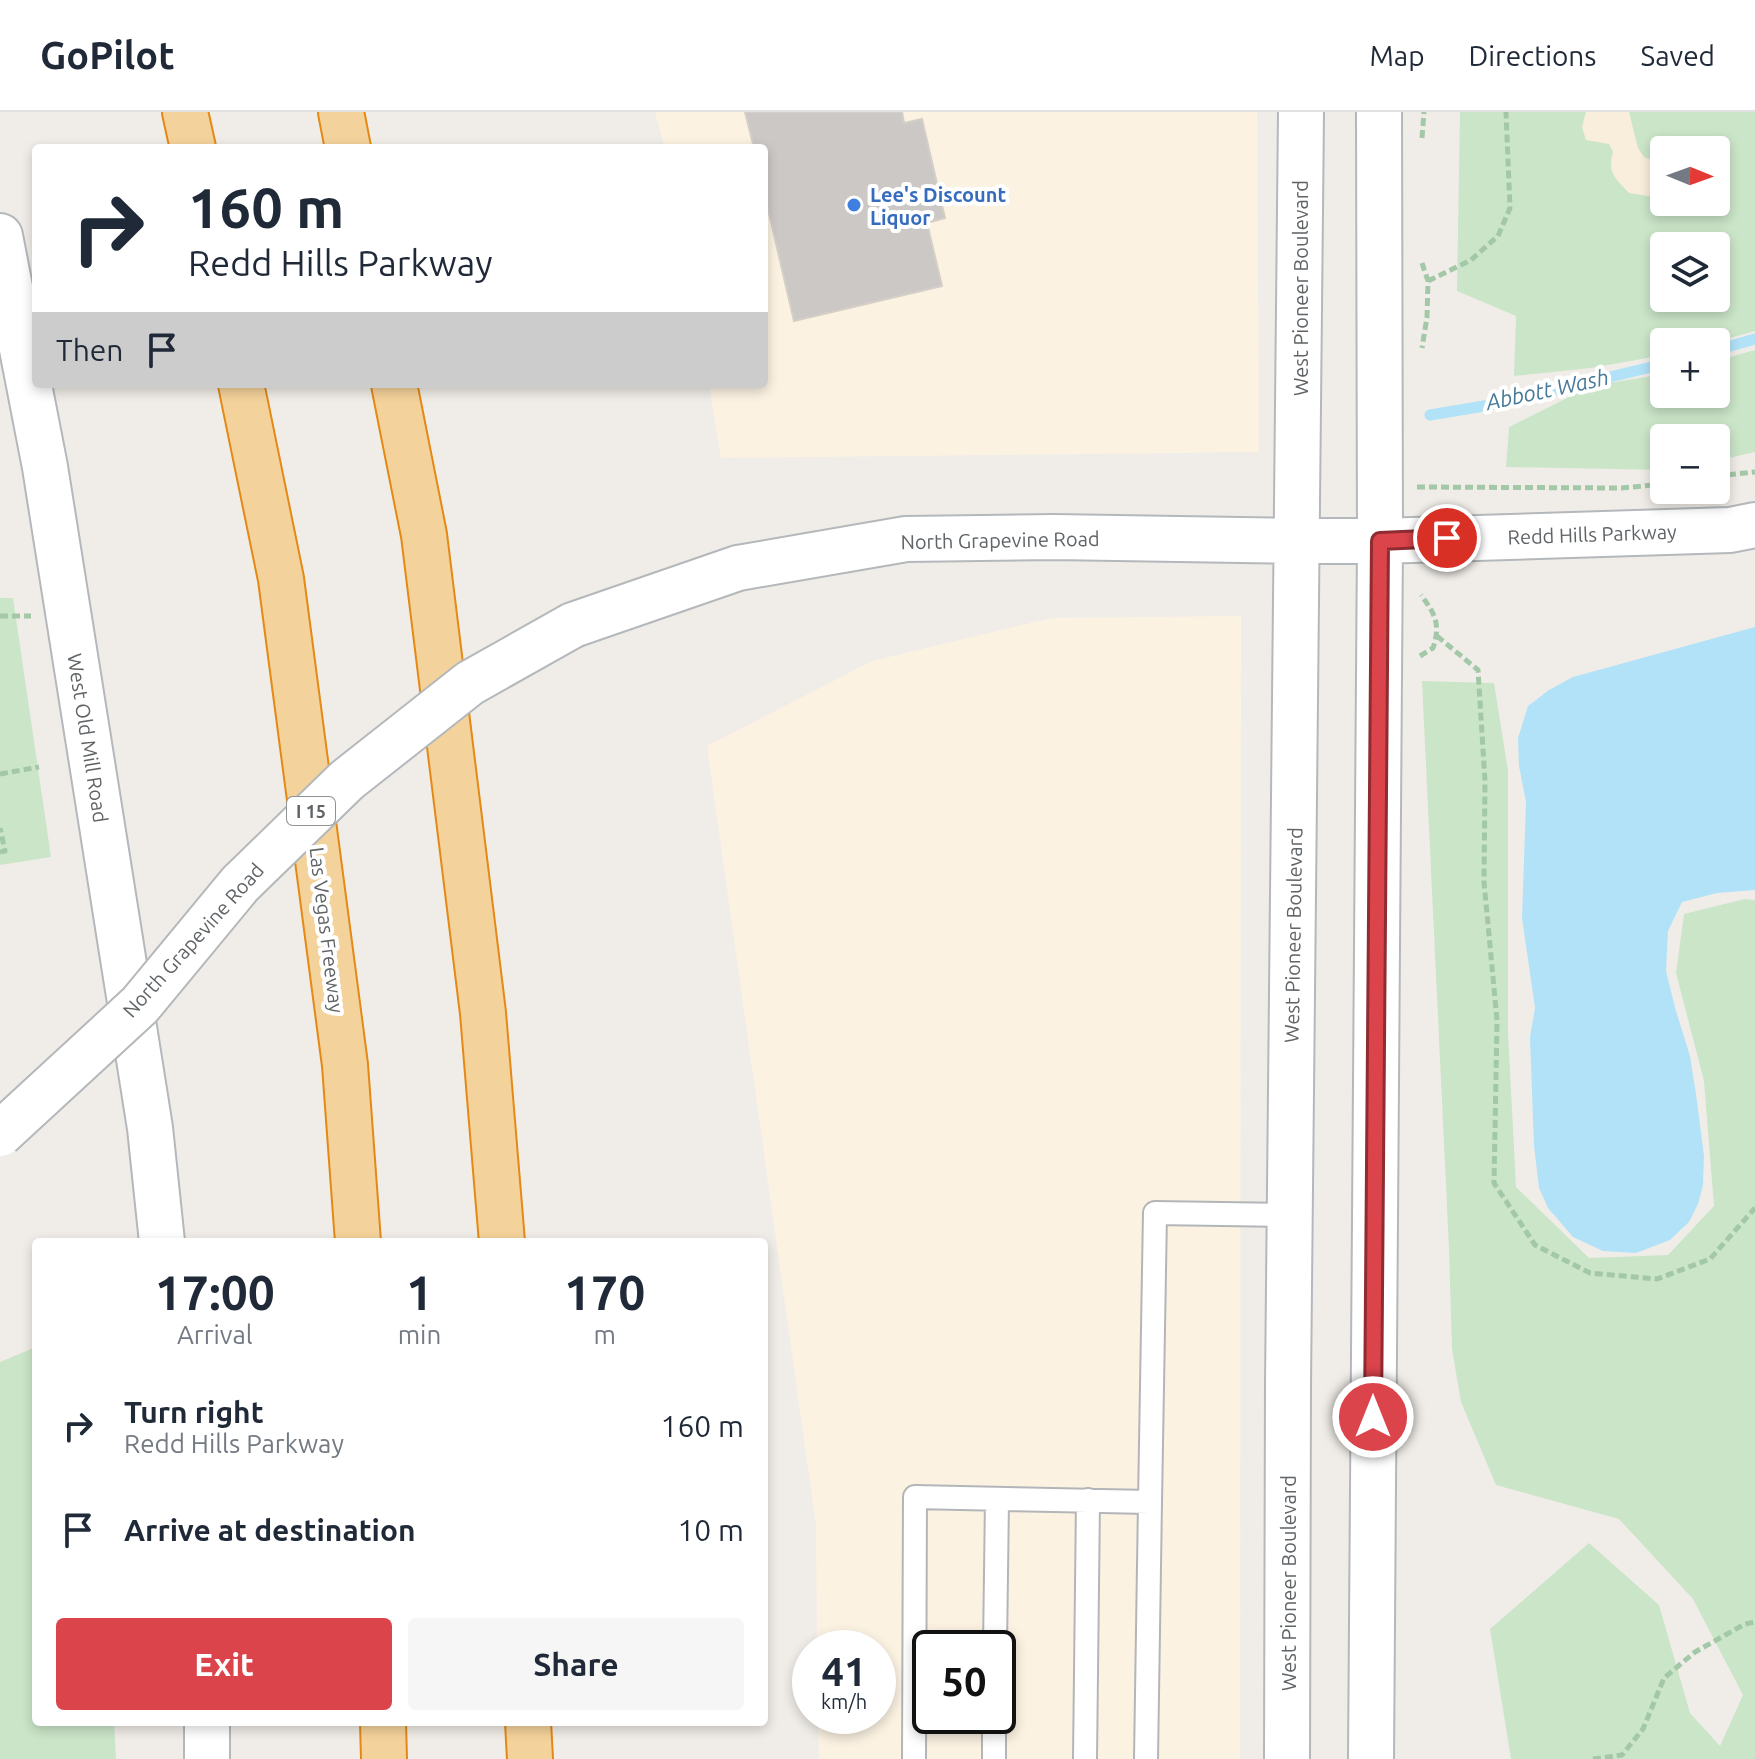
<!DOCTYPE html>
<html lang="en">
<head>
<meta charset="utf-8">
<style>
	:root { --surface:#fff; --page:#f6f6f7; --text:#1f2937; --muted:#747a83; --line:#e0e1e3; --accent:#db444b }
	body { margin:0; font-family:Ubuntu,sans-serif; background:var(--page); color:var(--text); height:100vh; display:flex; flex-direction:column; font-size:30px; white-space:nowrap }
	* { box-sizing:border-box; margin:0 }
	p { font-size:26px; color:var(--muted) }
	.icon { flex:none; width:44px; height:44px; fill:none; stroke:currentColor; stroke-width:2; stroke-linecap:round; stroke-linejoin:round }
	.map { position:relative; flex:1; overflow:hidden }
	.drawer { position:absolute; left:32px; top:1126px; width:736px; height:488px; display:flex; flex-direction:column; background:var(--surface); border-radius:8px; box-shadow:0 4px 12px #0003 }
	.drawer>* { flex:none }
	.top-card { position:absolute; left:32px; top:32px; width:736px; height:244px; border-radius:8px; box-shadow:0 4px 12px #0003; background:#fff; color:var(--text); overflow:hidden }
	.needle { width:52px; rotate:91deg }
	.tools { position:absolute; left:1650px; top:24px; display:grid; gap:16px }
	.tools a { display:grid; place-items:center; width:80px; height:80px; border-radius:8px; background:var(--surface); box-shadow:0 4px 12px #0003; font-size:40px }
	.speed { position:absolute; left:792px; top:1518px; display:flex; gap:16px; font-size:40px; font-weight:700; text-align:center }
	.speed>* { display:grid; place-content:center; width:104px; height:104px; border-radius:50%; background:var(--surface); box-shadow:0 4px 12px #0003; line-height:1 }
	.speed small { font-size:20px; font-weight:400 }
	.speed .limit { border:4px solid #111; border-radius:12px; background:#fff; color:#111 }
	.pin { position:absolute; display:grid; place-items:center; width:68px; height:68px; color:#fff; margin:-34px; border:4px solid #fff; border-radius:50%; box-shadow:0 2px 8px #0007 }
	.me { position:absolute; width:88px; margin:-44px; rotate:0deg; stroke-linejoin:round; filter:drop-shadow(0 0 6px #0008) }
	.turn { display:flex; align-items:center; gap:28px; height:168px; padding:0 24px; font-size:36px }
	.turn .icon { width:104px; height:104px; stroke-width:2.5 }
	.turn b { display:block; font-size:56px; line-height:68px }
	.then { display:flex; align-items:center; height:76px; padding:0 24px; background:#0003; gap:16px; font-size:30px }
	.eta { display:flex; justify-content:space-evenly; align-items:center; height:136px; text-align:center }
	.eta b { font-size:48px; font-weight:600; line-height:56px }
	.button { display:flex; gap:16px; margin-top:auto; padding:16px 24px }
	.button a { flex:1; height:92px; border-radius:8px; background:var(--accent); color:#fff; font-size:32px; font-weight:600; line-height:92px; text-align:center }
	.button a+a { background:var(--page); color:var(--text) }
	ul { padding:0; list-style:none }
	li { display:flex; align-items:center; gap:24px; height:104px; padding:0 24px }
	li div { flex:1 }
	li b { display:block; font-size:30px }
	li em { font-style:normal }
	header { display:flex; align-items:center; gap:48px; box-sizing:border-box; height:112px; padding:0 40px; background:var(--surface); border-bottom:2px solid var(--line) }
	header strong { font-size:38px }
	nav { display:flex; gap:44px; margin-inline-start:auto; font-size:28px }
	.map>svg:first-child { display:block }
	.commercial { fill:#fbf2e2; fill-rule:evenodd }
	.green { fill:#cbe5c8; fill-rule:evenodd }
	.sand { fill:#f8eedb }
	.water { fill:#b1e2f8 }
	.lines { fill:none; stroke-linecap:round; stroke-linejoin:round }
	.stream { stroke:#b1e2f8; stroke-width:11 }
	.building { fill:#ccc8c5; stroke:#d4cfc7; stroke-width:2 }
	.lane-casing { stroke:#b3b6b9; stroke-width:26 }
	.secondary-casing { stroke:#b4b8bb; stroke-width:48 }
	.highway-casing { stroke:#e48915; stroke-width:48 }
	.path { stroke:#a3c8a8; stroke-width:5; stroke-dasharray:8 4; stroke-linecap:butt }
	.lane { stroke:#fff; stroke-width:22 }
	.secondary { stroke:#fff; stroke-width:44 }
	.highway { stroke:#f4d29b; stroke-width:44 }
	.secondary-bridge-casing { stroke:#b4b8bb; stroke-width:48; stroke-linecap:butt }
	.secondary-bridge { stroke:#fff; stroke-width:44 }
	.route-casing { stroke:#8e2c31; stroke-width:20 }
	.route { stroke:#db444b; stroke-width:14 }
	.shop-dot { fill:#3f7fe0; stroke:#fff; stroke-width:3 }
	.labels { text-anchor:middle; dominant-baseline:central; stroke-width:8; stroke-linejoin:round; paint-order:stroke }
	.shield { fill:#fff; stroke:#909295; stroke-width:2 }
	.shield-label { font-size:18px; font-weight:bold; fill:#606467 }
	.shop-label { font-size:20px; font-weight:bold; fill:#366cbe; stroke:#fff; text-anchor:start }
	.street-label { font-size:20px; fill:#606467; stroke:#fff }
	.water-label { font-size:22px; font-style:italic; fill:#477999; stroke:#fff }
</style>
</head>
<body>
<header>
<strong>GoPilot</strong>
<nav><a>Map</a><a>Directions</a><a>Saved</a></nav>
</header>
<div class="map">
<svg width="1755" height="1647" viewBox="0 0 1755 1647">
	<rect width="100%" height="100%" fill="#f0ede8"/>
	<path class="commercial" d="M655 0H1257L1259 340 721 346 709 272H764V36H665Z
		M1241 504 1240 1647H819L818 1604H878V1536H817L816 1413 707 634 872 549 1052 506ZM930 1536H998V1604H930Z"/>
	<path class="green" d="M1460 0H1755V219L1715 230H1664V243L1591 256 1514 264 1516 204 1457 179ZM1664 38H1716V90H1664ZM1664 134H1716V186H1664Z
		M1755 238V340L1716 349V326H1664V358L1506 355 1509 315 1591 274 1664 262V282H1716V249Z
		M0 486H13L51 745 0 753Z
		M1422 569 1494 571 1508 659V921L1516 1075 1589 1146 1668 1143 1714 1094 1704 969 1676 861 1684 802 1745 787 1755 788V1647H1511L1490 1517 1589 1431 1659 1493 1690 1601 1720 1634 1743 1583 1693 1487 1619 1407 1496 1373 1461 1290 1452 1237 1449 1136Z
		M36 1235V1610H114L116 1647H0V1250Z"/>
	<path class="sand" d="M1586 0H1629L1638 36 1644 45 1664 52V81L1648 84 1629 81C1616 67 1607 61 1613 40L1609 32 1586 28 1582 15Z"/>
	<path class="water" d="M1755 515V778L1717 781 1682 790 1668 819 1666 859 1676 899 1690 944 1696 982 1704 1044 1703 1073 1698 1092 1689 1110 1670 1128 1636 1141 1603 1139 1573 1125 1548 1096 1539 1076 1534 1034 1530 925 1535 896 1522 806 1526 690 1519 654 1518 626 1528 594 1549 578 1573 565Z"/>
	<g class="lines">
		<path class="stream" d="M1716 238 1755 227
			M1430 303 1502 291 1664 252"/>
	</g>
	<path class="building" d="M745 0H902L904 11 922 7 945 106 927 111 942 174 794 209 764 80V36H754Z"/>
	<g class="lines">
		<g class="lane-casing">
			<path id="lane" d="M995 1536 997 1387
				M914 1647 915 1385 1150 1390 1155 1101 1290 1103
				M994 1647V1604
				M1085 1647 1088 1388
				M1146 1647 1150 1390"/>
		</g>
		<g class="secondary-casing">
			<path id="secondary" d="M0 124 45 355 150 1016 162 1130
				M573 513 738 456 906 427 1054 425 1298 429H1380L1730 418 1755 413
				M207 1610V1647
				M1287 1647 1288 1272 1301 0
				M1371 1647 1380 429 1379 0"/>
		</g>
		<g class="highway-casing">
			<path id="highway" d="M185 0 193 36
				M341 0 348 36
				M241 272 281 467 345 953 358 1130
				M394 272 424 423 483 901 502 1130
				M383 1610 384 1647
				M528 1610 530 1647"/>
		</g>
		<path class="path" d="M1422 26 1424 0
			M1422 151 1428 169 1427 205 1422 236
			M1428 169 1471 148 1498 124 1510 96 1506 0
			M1716 364 1755 360
			M1417 375 1622 376 1664 372
			M0 504H31
			M1437 524 1478 558 1485 669 1484 770 1497 908 1494 1071 1535 1133 1590 1161 1657 1167 1710 1147 1755 1096
			M1420 544 1433 536C1441 512 1435 502 1421 483
			M0 662 39 655
			M0 740 5 739 0 716
			M1593 1647 1622 1643 1643 1617 1664 1566 1695 1540 1745 1512 1755 1510"/>
		<use href="#lane" class="lane"/>
		<use href="#secondary" class="secondary"/>
		<use href="#highway" class="highway"/>
		<g class="secondary-bridge-casing">
			<path id="secondary-bridge" d="M0 1022 140 893 240 772 347 668 470 571 573 513"/>
		</g>
		<use href="#secondary-bridge" class="secondary-bridge"/>
	</g>
	<g class="lines">
		<g class="route-casing">
			<path id="route" d="M1373 1305 1380 429 1447 426"/>
		</g>
		<use href="#route" class="route"/>
	</g>
	<circle class="shop-dot" cx="854" cy="93" r="8"/>
	<g class="labels">
		<rect class="shield" x="287" y="685" width="48" height="28" rx="6"/>
		<g class="shield-label">
			<text x="311" y="699">I 15</text>
		</g>
		<g class="shop-label">
			<text x="870" y="82">Lee's Discount<tspan x="870" dy="23">Liquor</tspan></text>
		</g>
		<g class="street-label">
			<text transform="translate(1300 176) rotate(-90)">West Pioneer Boulevard</text>
			<text transform="translate(1592 422) rotate(-2)">Redd Hills Parkway</text>
			<text transform="translate(1000 428) rotate(-1)">North Grapevine Road</text>
			<text transform="translate(88 626) rotate(81)">West Old Mill Road</text>
			<text transform="translate(327 818) rotate(83)">Las Vegas Freeway</text>
			<text transform="translate(1293 823) rotate(-89)">West Pioneer Boulevard</text>
			<text transform="translate(193 828) rotate(-48)">North Grapevine Road</text>
			<text transform="translate(1288 1471) rotate(-90)">West Pioneer Boulevard</text>
		</g>
		<g class="water-label">
			<text transform="translate(1547 277) rotate(-12)">Abbott Wash</text>
		</g>
	</g>
</svg>
<div class="tools">
<a><svg class="needle" viewBox="-14 -14 28 28"><path d="M0-13l5 13h-10z" fill="#e53935"/><path d="M0 13l5-13h-10z" fill="#747a83"/></svg></a>
<a><svg class="icon" aria-label="layers" viewBox="0 0 24 24"><path d="M12 4l9 5-9 5-9-5zM3 14l9 5 9-5"/></svg></a>
<a>+</a>
<a>−</a>
</div>
<div class="speed"><div>41<small>km/h</small></div><div class="limit">50</div></div>
<div class="pin" style="left:1447px;top:426px;background:#d93025"><svg class="icon" aria-label="arrive" viewBox="0 0 24 24"><path d="M6 21V4h12l-3 4 3 4H6"/></svg></div>
<svg class="me" style="left:1373px;top:1305px" viewBox="-20 -20 40 40"><circle r="17" fill="#db444b" stroke="#fff" stroke-width="3"/><path d="M0-11L8 9 0 5-8 9z" fill="#fff"/></svg>
<div class="top-card">
<div class="turn"><svg class="icon" aria-label="right" viewBox="0 0 24 24"><path d="M7 20v-9h11M14 6l5 5-5 5"/></svg><div><b>160 m</b>Redd Hills Parkway</div></div>
<div class="then">Then<svg class="icon" aria-label="arrive" viewBox="0 0 24 24"><path d="M6 21V4h12l-3 4 3 4H6"/></svg></div>
</div>
<section class="drawer">
<div class="eta">
<div><b>17:00</b><p>Arrival</p></div>
<div><b>1</b><p>min</p></div>
<div><b>170</b><p>m</p></div>
</div>
<ul>
<li><svg class="icon" aria-label="right" viewBox="0 0 24 24"><path d="M7 20v-9h11M14 6l5 5-5 5"/></svg><div><b>Turn right</b><p>Redd Hills Parkway</p></div><em>160 m</em></li>
<li><svg class="icon" aria-label="arrive" viewBox="0 0 24 24"><path d="M6 21V4h12l-3 4 3 4H6"/></svg><div><b>Arrive at destination</b></div><em>10 m</em></li>
</ul>
<div class="button"><a>Exit</a><a>Share</a></div>
</section>
</div>
</body>
</html>
